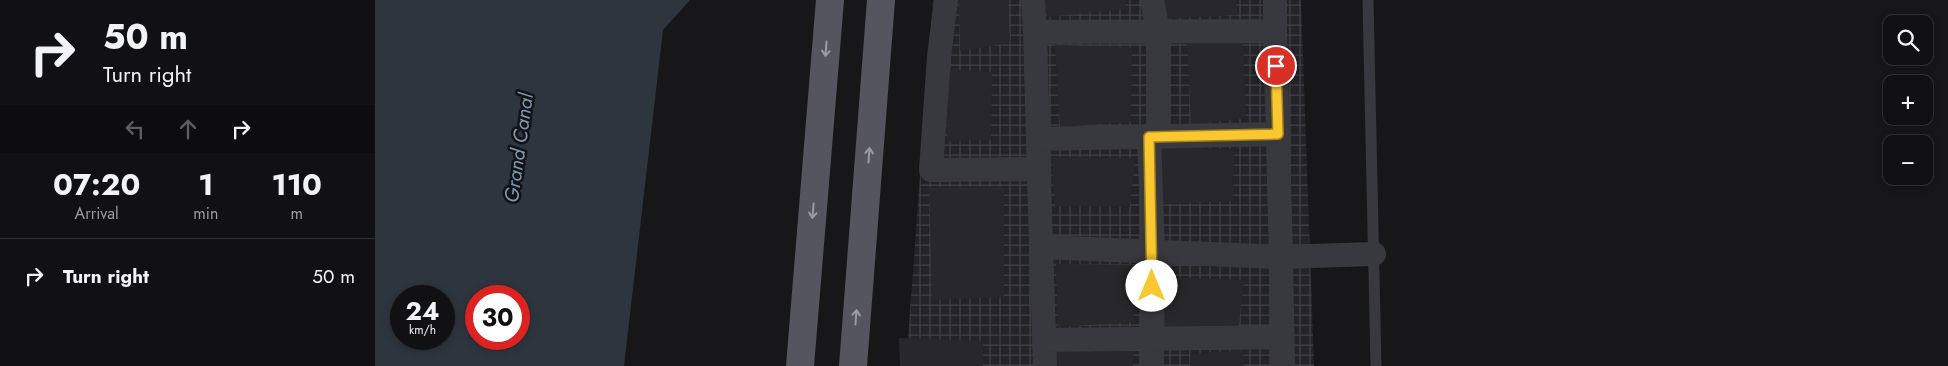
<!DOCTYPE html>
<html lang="en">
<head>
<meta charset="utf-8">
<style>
	:root { --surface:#111114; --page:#1a1a1d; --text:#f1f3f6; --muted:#9c9da0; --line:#303134 }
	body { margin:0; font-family:Jost,sans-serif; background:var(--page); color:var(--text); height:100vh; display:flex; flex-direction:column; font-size:19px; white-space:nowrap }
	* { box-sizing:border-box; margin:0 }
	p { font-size:16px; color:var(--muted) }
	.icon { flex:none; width:28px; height:28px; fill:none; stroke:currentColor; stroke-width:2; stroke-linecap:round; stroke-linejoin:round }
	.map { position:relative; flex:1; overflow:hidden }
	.details { display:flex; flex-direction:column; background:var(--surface); width:375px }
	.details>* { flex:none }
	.banner { background:#111114; color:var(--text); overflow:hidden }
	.controls { position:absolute; left:1508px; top:15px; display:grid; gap:10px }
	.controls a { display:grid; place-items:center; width:50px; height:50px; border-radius:10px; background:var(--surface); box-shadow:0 2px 8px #0003,0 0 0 1px var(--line); font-size:25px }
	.speed { position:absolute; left:15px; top:285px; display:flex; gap:10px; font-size:25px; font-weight:700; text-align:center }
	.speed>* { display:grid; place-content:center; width:65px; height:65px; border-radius:50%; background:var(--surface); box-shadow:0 2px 8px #0003,0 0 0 1px var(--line); line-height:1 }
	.speed small { font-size:12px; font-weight:400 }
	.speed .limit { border:8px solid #d22; background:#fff; color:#111 }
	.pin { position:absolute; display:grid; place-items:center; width:42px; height:42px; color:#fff; margin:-21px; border:2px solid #fff; border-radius:50%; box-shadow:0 1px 5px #0007 }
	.me { position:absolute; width:55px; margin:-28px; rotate:0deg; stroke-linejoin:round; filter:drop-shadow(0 0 4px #0008) }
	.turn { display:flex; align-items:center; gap:18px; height:105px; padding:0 20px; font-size:22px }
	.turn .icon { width:65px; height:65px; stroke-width:2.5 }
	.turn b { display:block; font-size:35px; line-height:42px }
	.lanes { display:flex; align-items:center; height:48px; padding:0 20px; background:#0003; justify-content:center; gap:25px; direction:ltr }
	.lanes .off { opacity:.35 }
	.eta { display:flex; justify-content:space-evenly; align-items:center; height:85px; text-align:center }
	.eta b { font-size:30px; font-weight:700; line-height:35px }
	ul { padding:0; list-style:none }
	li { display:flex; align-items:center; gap:15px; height:75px; padding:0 20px; border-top:1px solid var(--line) }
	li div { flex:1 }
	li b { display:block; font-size:19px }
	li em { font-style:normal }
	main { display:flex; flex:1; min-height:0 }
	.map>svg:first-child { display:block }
	.industrial { fill:url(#industrial-grid) }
	.water { fill:#2d353e; fill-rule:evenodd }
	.building { fill:#28272b }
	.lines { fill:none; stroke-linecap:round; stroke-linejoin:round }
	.lane { stroke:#38393f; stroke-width:11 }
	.street { stroke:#38393f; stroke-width:24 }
	.primary { stroke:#54555e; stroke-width:28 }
	.oneway { stroke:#989ba8 }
	.route-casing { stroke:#a2811f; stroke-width:12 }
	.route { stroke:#f9c730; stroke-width:9 }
	.labels { text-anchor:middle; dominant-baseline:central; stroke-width:5; stroke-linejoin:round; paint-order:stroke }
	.water-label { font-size:20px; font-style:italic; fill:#7f97b6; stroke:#121215 }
</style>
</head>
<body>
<main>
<section class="details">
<div class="banner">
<div class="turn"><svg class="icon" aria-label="right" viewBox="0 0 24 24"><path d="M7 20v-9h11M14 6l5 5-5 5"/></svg><div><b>50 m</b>Turn right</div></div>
<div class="lanes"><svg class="icon off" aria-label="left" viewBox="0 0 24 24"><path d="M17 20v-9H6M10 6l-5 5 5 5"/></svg><svg class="icon off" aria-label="ahead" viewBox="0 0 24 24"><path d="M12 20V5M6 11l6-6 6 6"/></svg><svg class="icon" aria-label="right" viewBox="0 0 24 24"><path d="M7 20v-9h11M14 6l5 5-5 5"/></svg></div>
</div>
<div class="eta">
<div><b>07:20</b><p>Arrival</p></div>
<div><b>1</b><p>min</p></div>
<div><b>110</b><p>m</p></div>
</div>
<ul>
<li><svg class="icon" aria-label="right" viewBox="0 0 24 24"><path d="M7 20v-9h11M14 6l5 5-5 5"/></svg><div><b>Turn right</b></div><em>50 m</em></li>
</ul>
</section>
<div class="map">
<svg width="1573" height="366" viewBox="0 0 1573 366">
	<defs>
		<pattern id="industrial-grid" width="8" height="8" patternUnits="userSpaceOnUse" patternTransform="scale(1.25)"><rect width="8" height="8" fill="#242327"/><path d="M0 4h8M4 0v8" fill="none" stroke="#414044"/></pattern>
	</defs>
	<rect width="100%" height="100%" fill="#17171a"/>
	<path class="industrial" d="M558 0H926L939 366H531Z"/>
	<path class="water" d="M0 0H315L288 30 249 366H0ZM26 296H69V339H26ZM101 296H144V339H101Z"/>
	<path class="building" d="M584 0H633L635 43 585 51Z
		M670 0H751L750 9 672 17Z
		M786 0H861L862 15 787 19Z
		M812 39 868 40 871 118 816 125Z
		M680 45 757 47 756 122 685 127Z
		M571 69 617 72 616 140 572 141Z
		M784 147 859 149 858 201 784 204Z
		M676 157 760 158 755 207 680 206Z
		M629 186V297L557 300 554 187Z
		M681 264 760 265 759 322 683 327Z
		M782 277 869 280 863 332H784Z
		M524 338 608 341V366H525Z
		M868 350 869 366H815V354Z
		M759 351 758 366H681V352Z"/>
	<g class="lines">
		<path class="lane" d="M993 0 1001 366"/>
		<path class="street" d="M571 0 564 57 556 170 663 169
			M658 0 660 32
			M777 0 783 32V137
			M900 0V31
			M774 137 778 251 777 366
			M663 139 903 134
			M666 247 660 32 900 31 906 257 666 247 670 366
			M669 340 907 337
			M908 366 906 257 999 254"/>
		<path class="primary" d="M425 366 455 0
			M478 366 506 0"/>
	</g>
	<defs><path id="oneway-shaft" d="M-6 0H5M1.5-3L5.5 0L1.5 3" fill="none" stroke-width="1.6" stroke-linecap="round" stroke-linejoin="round" transform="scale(1.25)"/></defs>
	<g class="oneway">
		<use href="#oneway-shaft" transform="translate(451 49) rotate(94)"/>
		<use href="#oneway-shaft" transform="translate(494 155) rotate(-86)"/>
		<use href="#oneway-shaft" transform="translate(438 211) rotate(95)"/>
		<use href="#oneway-shaft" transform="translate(481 317) rotate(-86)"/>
	</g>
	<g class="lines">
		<g class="route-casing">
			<path id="route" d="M777 286 774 137 903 134 901 66"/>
		</g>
		<use href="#route" class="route"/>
	</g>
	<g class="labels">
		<g class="water-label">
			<text transform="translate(144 148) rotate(-82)">Grand Canal</text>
		</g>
	</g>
</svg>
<div class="controls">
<a><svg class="icon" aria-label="search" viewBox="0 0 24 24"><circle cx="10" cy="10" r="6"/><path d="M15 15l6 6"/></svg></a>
<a>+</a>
<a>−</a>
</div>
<div class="speed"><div>24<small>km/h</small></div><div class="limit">30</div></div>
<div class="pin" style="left:901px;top:66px;background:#d93025"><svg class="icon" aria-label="arrive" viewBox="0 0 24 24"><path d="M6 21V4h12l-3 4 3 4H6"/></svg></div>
<svg class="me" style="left:777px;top:286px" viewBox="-20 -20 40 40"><circle r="19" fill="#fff"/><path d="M0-13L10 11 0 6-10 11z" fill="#f9c730"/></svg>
</div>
</main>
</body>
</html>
